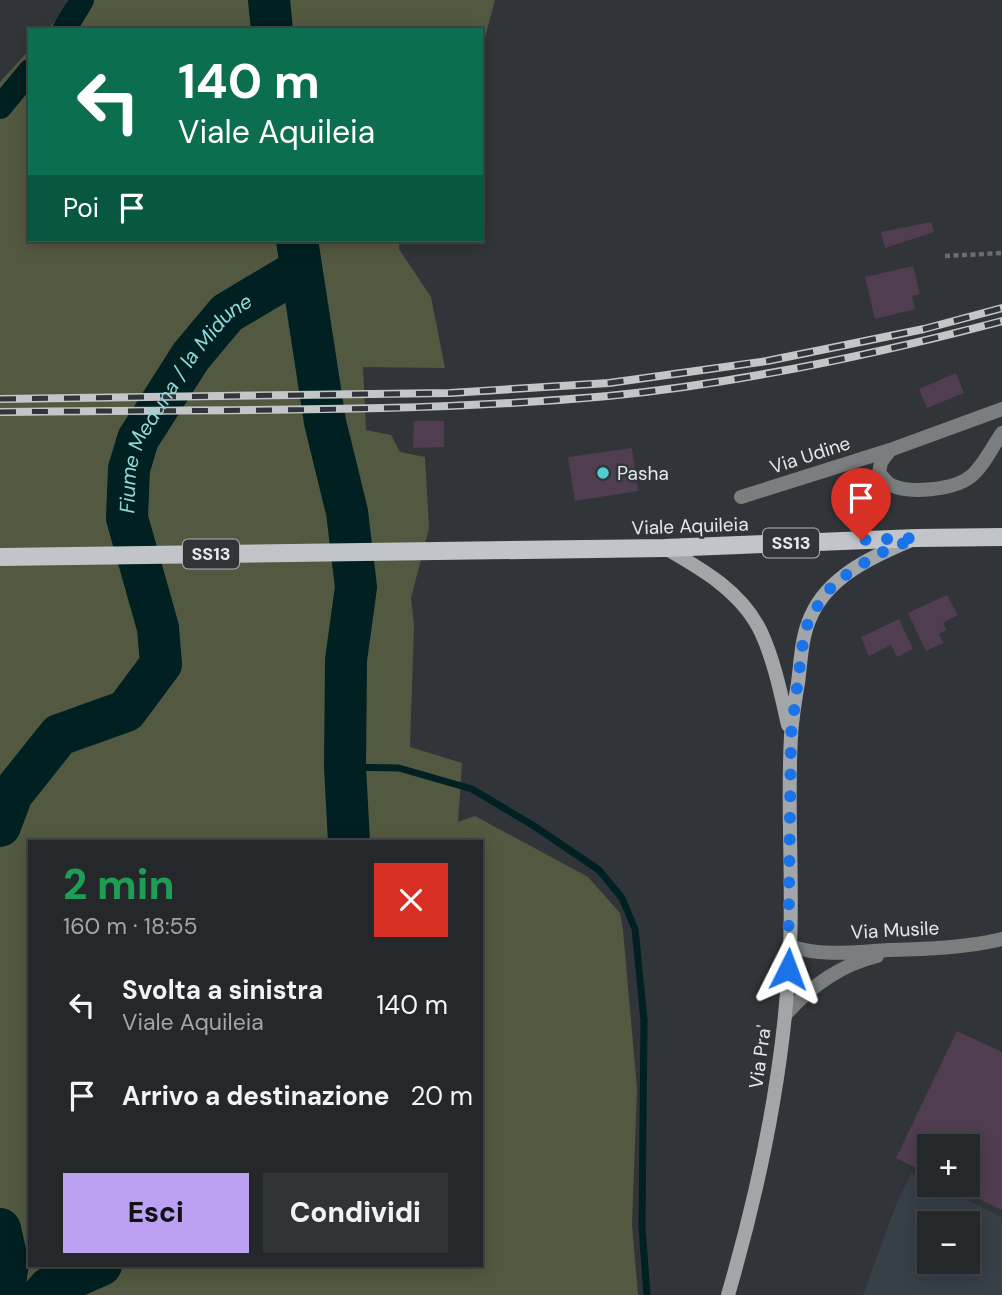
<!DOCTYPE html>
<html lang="it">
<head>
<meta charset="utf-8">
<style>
	:root { --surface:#25282b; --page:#313437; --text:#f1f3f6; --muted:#a3a6a9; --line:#424447; --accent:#bca0f2 }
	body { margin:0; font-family:"DM Sans",sans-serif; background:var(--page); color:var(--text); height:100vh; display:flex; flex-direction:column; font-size:26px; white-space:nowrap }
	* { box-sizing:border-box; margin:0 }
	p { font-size:23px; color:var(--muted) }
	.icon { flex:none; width:38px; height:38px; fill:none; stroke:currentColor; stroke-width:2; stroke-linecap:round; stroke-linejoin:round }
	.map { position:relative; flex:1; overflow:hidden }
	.drawer { position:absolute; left:28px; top:840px; width:455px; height:427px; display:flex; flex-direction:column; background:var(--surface); border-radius:0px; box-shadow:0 4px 18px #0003,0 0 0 2px var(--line) }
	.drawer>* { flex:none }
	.banner { position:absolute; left:28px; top:28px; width:455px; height:214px; border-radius:0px; box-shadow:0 4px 18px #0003,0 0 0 2px var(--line); background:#0b6e4f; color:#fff; overflow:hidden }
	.tools { position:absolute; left:917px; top:1134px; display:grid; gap:14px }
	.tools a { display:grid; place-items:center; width:63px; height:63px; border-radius:0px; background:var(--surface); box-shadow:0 4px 18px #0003,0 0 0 2px var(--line); font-size:35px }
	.pin { position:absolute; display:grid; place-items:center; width:60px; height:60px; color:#fff; margin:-72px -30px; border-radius:50% 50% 50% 0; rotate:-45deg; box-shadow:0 0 7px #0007 }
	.pin .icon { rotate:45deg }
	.me { position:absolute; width:77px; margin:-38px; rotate:3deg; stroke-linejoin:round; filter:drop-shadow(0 0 5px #0008) }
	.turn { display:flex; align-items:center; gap:24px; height:147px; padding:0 35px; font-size:32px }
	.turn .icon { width:91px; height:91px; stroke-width:2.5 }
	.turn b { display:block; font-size:49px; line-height:60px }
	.then { display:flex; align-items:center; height:66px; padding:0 35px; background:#0003; gap:14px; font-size:26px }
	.round { display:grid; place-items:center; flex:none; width:74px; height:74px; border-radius:0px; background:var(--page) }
	.head { display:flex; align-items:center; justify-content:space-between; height:119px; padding:0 35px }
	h1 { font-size:42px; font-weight:800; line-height:52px; color:#1e9e55 }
	.primary-button { display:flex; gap:14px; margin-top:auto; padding:14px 35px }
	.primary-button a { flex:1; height:80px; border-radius:0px; background:var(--accent); color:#111; font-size:28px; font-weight:800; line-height:80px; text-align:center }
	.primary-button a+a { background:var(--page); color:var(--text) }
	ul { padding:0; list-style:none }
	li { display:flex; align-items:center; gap:21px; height:91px; padding:0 35px }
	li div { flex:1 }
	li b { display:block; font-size:26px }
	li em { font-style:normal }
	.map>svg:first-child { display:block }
	.built { fill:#373f47; fill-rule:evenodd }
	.green { fill:#535940; fill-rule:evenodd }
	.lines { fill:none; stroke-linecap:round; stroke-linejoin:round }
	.stream { stroke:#002021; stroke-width:7 }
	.canal { stroke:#002021; stroke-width:24 }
	.river { stroke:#002021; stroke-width:42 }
	.building { fill:#503d50 }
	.path { stroke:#696d70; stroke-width:4.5; stroke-dasharray:5 3.5; stroke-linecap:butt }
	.street { stroke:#7b7d7f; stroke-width:14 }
	.secondary { stroke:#a2a6a9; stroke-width:14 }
	.primary { stroke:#c1c5c9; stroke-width:18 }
	.rail-casing { stroke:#c3c6c8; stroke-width:8 }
	.rail { stroke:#313539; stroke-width:5; stroke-dasharray:16; stroke-linecap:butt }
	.route { stroke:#1a73e8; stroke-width:12; stroke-dasharray:0 21.6 }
	.poi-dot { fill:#51ccd1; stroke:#313539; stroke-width:2.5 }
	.labels { text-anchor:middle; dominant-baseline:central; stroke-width:5; stroke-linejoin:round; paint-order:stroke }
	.shield { fill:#313539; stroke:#b0b3b6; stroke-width:2 }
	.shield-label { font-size:18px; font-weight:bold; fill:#e6e9eb }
	.street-label { font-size:19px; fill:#e6e9eb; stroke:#313539 }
	.poi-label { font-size:19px; fill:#e6e9eb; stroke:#313539; text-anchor:start }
	.water-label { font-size:21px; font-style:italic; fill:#90d7d8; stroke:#313539 }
</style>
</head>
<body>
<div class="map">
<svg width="1002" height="1295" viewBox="0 0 1002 1295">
	<rect width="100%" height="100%" fill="#313539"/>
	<path class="built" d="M911 1173 929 1182V1185H936L1002 1217V1295H863L896 1205ZM929 1223H968V1262H929Z"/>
	<path class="green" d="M67 0H495L481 52V30H47L63 12Z
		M30 49V240H400L399 249 431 297 445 368 363 367 366 430 391 435 400 452 425 457 429 528 411 598 414 626 410 747 462 763 458 822 475 816 588 877 620 913 623 930 637 1089 632 1225 638 1295H0V82ZM30 842H481V1265H30Z"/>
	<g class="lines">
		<path class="stream" d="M345 767 399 768 472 789 534 826 599 870 622 898 635 929 644 1020 642 1227 647 1295"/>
		<path class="canal" d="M64 30 82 0
			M0 107 30 71"/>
		<g class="river">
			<path d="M269 0 272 30"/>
			<path d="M297 240 325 422 347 512 356 587 346 660 345 767 349 842"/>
			<path id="s1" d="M0 826 12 794 59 735 126 711 161 664 158 628 127 518 129 469 138 439 191 356 227 313 301 269"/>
			<path d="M0 1229 8 1264 3 1295"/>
			<path d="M43 1295 49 1288 101 1265"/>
		</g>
	</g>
	<path class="building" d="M931 222 934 232 885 248 881 232Z
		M913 266 920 294 912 296 915 309 875 319 865 277Z
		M956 373 964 393 927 408 919 389Z
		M414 421H444V447L413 448Z
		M632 448 638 491 575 501 568 457Z
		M947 595 958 615 943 623 946 630 939 634 943 643 926 651 908 613Z
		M899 619 913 649 897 657 891 645 869 656 861 637Z
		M957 1031 1002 1052V1210L950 1185H968V1146H929V1174L896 1158Z"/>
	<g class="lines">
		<path class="path" d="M945 256 1002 253"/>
		<path class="street" d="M890 450 881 462 879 473C883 477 886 482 891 485 909 494 953 490 970 477 983 467 992 447 1002 433
			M741 497 890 450 1002 409
			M790 946C822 957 854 952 888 950 925 949 965 948 1002 939
			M786 1014C811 986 840 965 877 956"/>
		<path class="secondary" d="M665 548C702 569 742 592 761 632 774 660 781 694 788 725
			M728 1295C761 1182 785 1065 790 947 793 877 787 806 791 736 792 718 795 701 798 683 801 661 801 637 811 616 828 577 871 557 909 541"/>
		<path class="primary" d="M0 557 665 548 917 538 1002 537"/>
		<g class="rail-casing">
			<path id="rail" d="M0 399 450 393 609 383 767 361 924 329 1002 308
				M0 412C202 409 406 414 608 396 741 383 872 355 1002 321"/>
		</g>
		<use href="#rail" class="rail"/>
	</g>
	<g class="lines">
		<path class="route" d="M788 969 791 734 804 634 811 615 835 582 878 554 916 538 861 540"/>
	</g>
	<circle class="poi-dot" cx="603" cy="473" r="7"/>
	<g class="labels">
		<g class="shield">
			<rect x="763" y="528.5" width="56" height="29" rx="5"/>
			<rect x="183" y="539.5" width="56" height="29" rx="5"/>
		</g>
		<g class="shield-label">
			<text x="791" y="543">SS13</text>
			<text x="211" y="554">SS13</text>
		</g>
		<g class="street-label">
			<text transform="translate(810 455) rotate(-18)">Via Udine</text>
			<text transform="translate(690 526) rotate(-2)">Viale Aquileia</text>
			<text transform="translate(895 930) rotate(-3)">Via Musile</text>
			<text transform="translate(760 1057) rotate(-82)">Via Pra'</text>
		</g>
		<g class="poi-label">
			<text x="617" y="473">Pasha</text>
		</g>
		<g class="water-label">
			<text stroke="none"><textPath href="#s1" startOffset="523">Fiume Meduna / la Midune</textPath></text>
		</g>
	</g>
</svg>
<div class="tools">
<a>+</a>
<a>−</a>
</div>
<div class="pin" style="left:861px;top:540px;background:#d93025"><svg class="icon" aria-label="arrive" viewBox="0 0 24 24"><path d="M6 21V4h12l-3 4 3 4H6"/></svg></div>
<svg class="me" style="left:788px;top:969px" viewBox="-20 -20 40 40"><path d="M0-17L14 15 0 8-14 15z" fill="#1a73e8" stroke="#fff" stroke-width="4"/></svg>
<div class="banner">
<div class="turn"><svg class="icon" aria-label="left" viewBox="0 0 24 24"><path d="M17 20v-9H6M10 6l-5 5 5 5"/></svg><div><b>140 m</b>Viale Aquileia</div></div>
<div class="then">Poi<svg class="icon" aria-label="arrive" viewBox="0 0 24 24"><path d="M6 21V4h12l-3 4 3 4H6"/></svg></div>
</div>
<section class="drawer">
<div class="head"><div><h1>2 min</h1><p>160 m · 18:55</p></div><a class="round" style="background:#d93025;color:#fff"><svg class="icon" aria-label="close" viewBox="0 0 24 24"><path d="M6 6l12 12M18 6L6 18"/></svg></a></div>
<ul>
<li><svg class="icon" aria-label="left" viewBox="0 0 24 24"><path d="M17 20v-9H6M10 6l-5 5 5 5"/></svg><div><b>Svolta a sinistra</b><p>Viale Aquileia</p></div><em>140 m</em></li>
<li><svg class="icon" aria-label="arrive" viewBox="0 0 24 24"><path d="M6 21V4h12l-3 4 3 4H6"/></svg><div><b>Arrivo a destinazione</b></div><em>20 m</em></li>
</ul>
<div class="primary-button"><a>Esci</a><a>Condividi</a></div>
</section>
</div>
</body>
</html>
